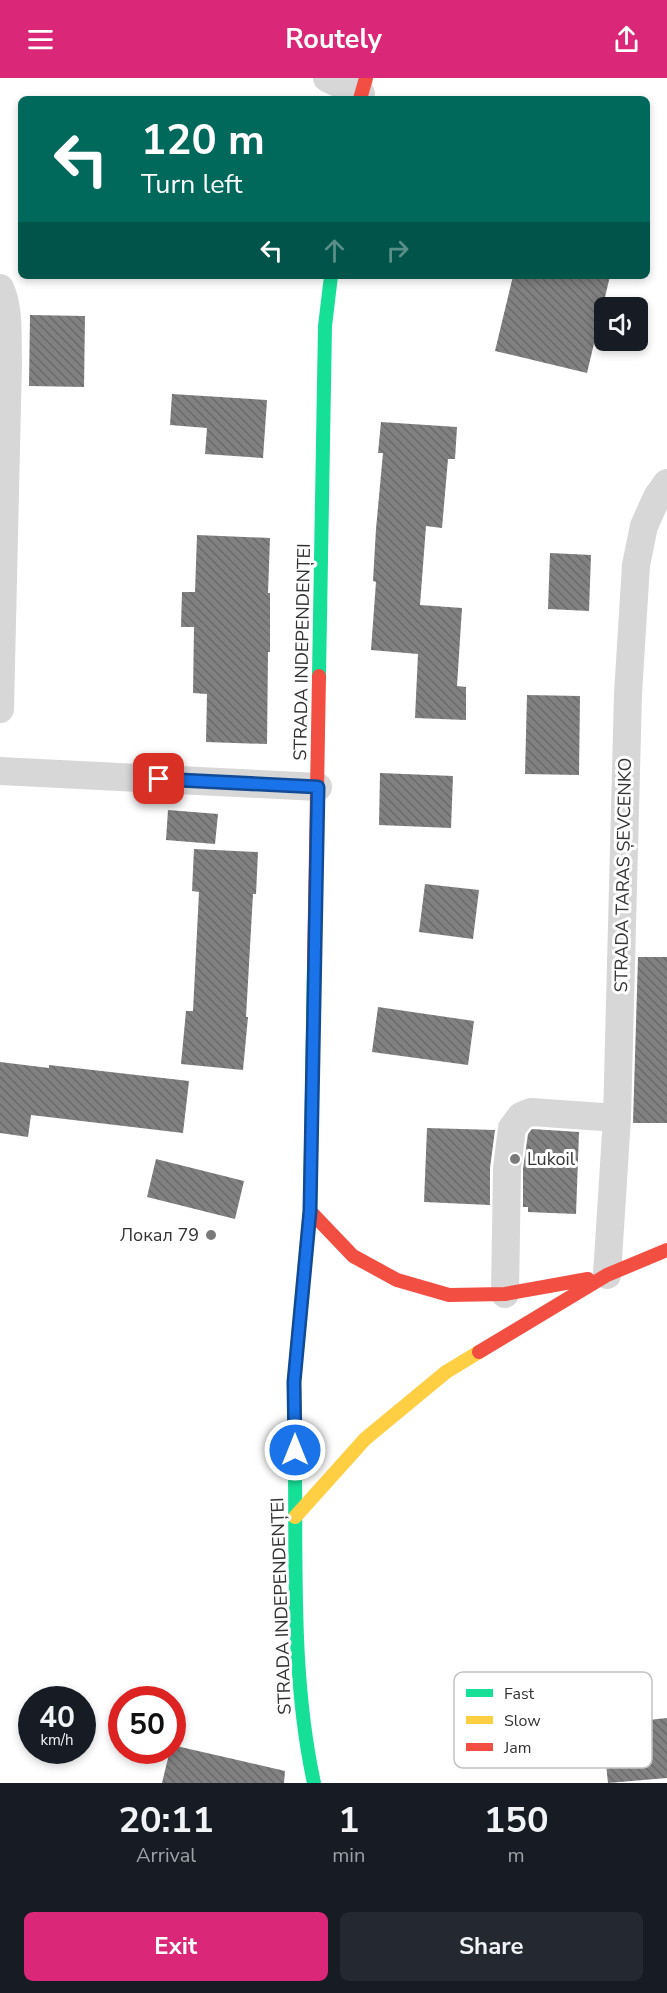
<!DOCTYPE html>
<html lang="en">
<head>
<meta charset="utf-8">
<style>
	:root { --surface:#171b24; --page:#242831; --text:#f1f3f6; --muted:#9ea1a6; --accent:#db2777 }
	body { margin:0; font-family:"Nunito Sans",sans-serif; background:var(--page); color:var(--text); height:100vh; display:flex; flex-direction:column; font-size:22px; white-space:nowrap }
	* { box-sizing:border-box; margin:0 }
	p { font-size:20px; color:var(--muted) }
	.icon { flex:none; width:33px; height:33px; fill:none; stroke:currentColor; stroke-width:2; stroke-linecap:round; stroke-linejoin:round }
	.map { position:relative; height:1705px; overflow:hidden }
	.panel { display:flex; flex-direction:column; background:var(--surface); flex:1 }
	.panel>* { flex:none }
	.top-card { position:absolute; left:18px; top:18px; width:632px; height:183px; border-radius:9px; box-shadow:0 3px 9px #0003; background:#00695c; color:#fff; overflow:hidden }
	.fabs { position:absolute; left:594px; top:219px; display:grid; gap:12px }
	.fabs a { display:grid; place-items:center; width:54px; height:54px; border-radius:9px; background:var(--surface); box-shadow:0 3px 9px #0003; font-size:30px }
	.speed { position:absolute; left:18px; top:1608px; display:flex; gap:12px; font-size:30px; font-weight:700; text-align:center }
	.speed>* { display:grid; place-content:center; width:78px; height:78px; border-radius:50%; background:var(--surface); box-shadow:0 3px 9px #0003; line-height:1 }
	.speed small { font-size:15px; font-weight:400 }
	.speed .limit { border:9px solid #d22; background:#fff; color:#111 }
	.pin { position:absolute; display:grid; place-items:center; width:51px; height:51px; color:#fff; margin:-26px; border-radius:12px; box-shadow:0 3px 9px #0006 }
	.me { position:absolute; width:66px; margin:-33px; rotate:0deg; stroke-linejoin:round; filter:drop-shadow(0 0 4px #0008) }
	.turn { display:flex; align-items:center; gap:21px; height:126px; padding:0 24px; font-size:27px }
	.turn .icon { width:78px; height:78px; stroke-width:2.5 }
	.turn b { display:block; font-size:42px; line-height:51px }
	.lanes { display:flex; align-items:center; height:57px; padding:0 24px; background:#0003; justify-content:center; gap:30px; direction:ltr }
	.lanes .off { opacity:.35 }
	.eta { display:flex; justify-content:space-evenly; align-items:center; height:102px; text-align:center }
	.eta b { font-size:36px; font-weight:700; line-height:42px }
	.primary-button { display:flex; gap:12px; margin-top:auto; padding:12px 24px }
	.primary-button a { flex:1; height:69px; border-radius:9px; background:var(--accent); color:#fff; font-size:24px; font-weight:700; line-height:69px; text-align:center }
	.primary-button a+a { background:var(--page); color:var(--text) }
	header { display:flex; justify-content:space-between; align-items:center; height:78px; padding:0 24px; background:var(--accent); color:#fff; font-size:27px; font-weight:700 }
	.map>svg:first-child { display:block }
	.building { fill:url(#building-back-hatch) }
	.lines { fill:none; stroke-linecap:round; stroke-linejoin:round }
	.street { stroke:#d7d7d7; stroke-width:28 }
	.fast { stroke:#16e098; stroke-width:14 }
	.slow { stroke:#ffcf43; stroke-width:14 }
	.jam { stroke:#f24e42; stroke-width:14 }
	.route-casing { stroke:#114b97; stroke-width:15 }
	.route { stroke:#1a73e8; stroke-width:10 }
	.poi-dot { fill:#7a7a7a; stroke:#fff; stroke-width:2 }
	.labels { text-anchor:middle; dominant-baseline:central; stroke-width:6; stroke-linejoin:round; paint-order:stroke }
	.street-label { font-size:18px; fill:#333; stroke:#fff }
	.poi-label { font-size:18px; fill:#333; stroke:#fff; text-anchor:start }
	.key { fill:#fff; stroke:#c2c2c2; stroke-width:1.5 }
	.key-label { font-size:16px; fill:#333 }
</style>
</head>
<body>
<header><svg class="icon" aria-label="menu" viewBox="0 0 24 24"><path d="M4 6h16M4 12h16M4 18h16"/></svg>Routely<svg class="icon" aria-label="share" viewBox="0 0 24 24"><path d="M12 15V3M7 8l5-5 5 5M5 13v7h14v-7"/></svg></header>
<div class="map">
<svg width="667" height="1705" viewBox="0 0 667 1705">
	<defs>
		<pattern id="building-back-hatch" width="6" height="6" patternUnits="userSpaceOnUse" patternTransform="scale(1.5)"><rect width="6" height="6" fill="#818181"/><path d="M-1 5l2 2M0 0l6 6M5-1l2 2" fill="none" stroke="#6a6a6a"/></pattern>
	</defs>
	<rect width="100%" height="100%" fill="#fff"/>
	<path class="building" d="M513 198H610L587 295 495 273Z
		M30 237 85 238 84 309 29 308Z
		M172 316 267 322 263 380 205 376 207 350 170 347Z
		M381 344 457 349 455 381H448L442 450 426 448 420 527 462 530 457 608 466 609V642L415 640 418 576 371 572 376 504 373 503 376 451 383 375H378Z
		M197 457 270 460 268 515H270V574H268L267 666 206 664 207 616 193 615 194 549H181L182 514H195Z
		M550 475 591 477 589 533 548 531Z
		M527 617 580 618 579 697 525 696Z
		M380 695 453 698 451 750 379 747Z
		M168 732 218 736 215 766 166 762Z
		M194 771 258 774 256 816H253L246 939H248L243 992 181 986 186 933H193L199 814 192 813Z
		M425 806 479 812 473 861 419 854Z
		M638 879H667V1045H633Z
		M378 929 474 943 468 987 372 974Z
		M0 984 49 990V987L189 1003 183 1055 31 1037 28 1059 0 1055Z
		M427 1050 495 1052 490 1090V1127L424 1124Z
		M532 1051 579 1054 576 1136 528 1134V1129H523V1091L528 1056Z
		M156 1081 244 1103 235 1141 147 1119Z
		M667 1640V1700L608 1705 602 1647Z
		M172 1667 285 1693 284 1705H162L170 1672H172Z"/>
	<g class="lines">
		<path class="street" d="M327 0 361 16
			M0 210C10 231 7 261 8 284L0 631
			M0 693 318 709
			M607 1197 617 1040 628 616 636 487 644 448 657 419 667 405
			M505 1216 507 1090 512 1050 521 1038 531 1034 617 1040"/>
		<path class="fast" d="M319 598 325 248 331 198
			M308 1153 310 1133 314 887
			M295 1395C296 1498 292 1604 314 1705"/>
		<path class="slow" d="M295 1395 294 1304 308 1153
			M295 1439 365 1361 446 1294 479 1274"/>
		<path class="jam" d="M360 21 366 0
			M314 887 319 598
			M310 1133 353 1178 397 1202 449 1217 505 1216 588 1201
			M479 1274 607 1197 667 1172"/>
	</g>
	<g class="lines">
		<g class="route-casing">
			<path id="route" d="M159 701 318 709 310 1133 294 1304 295 1372"/>
		</g>
		<use href="#route" class="route"/>
	</g>
	<g class="poi-dot">
		<circle cx="515" cy="1081" r="6"/>
		<circle cx="211" cy="1157" r="6"/>
	</g>
	<g class="labels">
		<g class="street-label">
			<text transform="translate(302 574) rotate(-89)">STRADA INDEPENDENȚEI</text>
			<text transform="translate(623 797) rotate(-89)">STRADA TARAS ȘEVCENKO</text>
			<text transform="translate(281 1528) rotate(-92)">STRADA INDEPENDENȚEI</text>
		</g>
		<g class="poi-label">
			<text x="527" y="1081">Lukoil</text>
			<text x="199" y="1157" text-anchor="end">Локал 79</text>
		</g>
	</g>
	<rect x="454" y="1594" width="198" height="96" rx="9" class="key"/>
	<rect x="466" y="1611" width="27" height="8" fill="#16e098"/>
	<rect x="466" y="1638" width="27" height="8" fill="#ffcf43"/>
	<rect x="466" y="1665" width="27" height="8" fill="#f24e42"/>
	<g class="key-label">
		<text x="504" y="1621">Fast</text>
		<text x="504" y="1648">Slow</text>
		<text x="504" y="1675">Jam</text>
	</g>
</svg>
<div class="fabs">
<a><svg class="icon" aria-label="sound" viewBox="0 0 24 24"><path d="M4 9h4l5-4v14l-5-4H4zM17 9q2 3 0 6"/></svg></a>
</div>
<div class="speed"><div>40<small>km/h</small></div><div class="limit">50</div></div>
<div class="pin" style="left:159px;top:701px;background:#d93025"><svg class="icon" aria-label="arrive" viewBox="0 0 24 24"><path d="M6 21V4h12l-3 4 3 4H6"/></svg></div>
<svg class="me" style="left:295px;top:1372px" viewBox="-20 -20 40 40"><circle r="17" fill="#1a73e8" stroke="#fff" stroke-width="3"/><path d="M0-11L8 9 0 5-8 9z" fill="#fff"/></svg>
<div class="top-card">
<div class="turn"><svg class="icon" aria-label="left" viewBox="0 0 24 24"><path d="M17 20v-9H6M10 6l-5 5 5 5"/></svg><div><b>120 m</b>Turn left</div></div>
<div class="lanes"><svg class="icon" aria-label="left" viewBox="0 0 24 24"><path d="M17 20v-9H6M10 6l-5 5 5 5"/></svg><svg class="icon off" aria-label="ahead" viewBox="0 0 24 24"><path d="M12 20V5M6 11l6-6 6 6"/></svg><svg class="icon off" aria-label="right" viewBox="0 0 24 24"><path d="M7 20v-9h11M14 6l5 5-5 5"/></svg></div>
</div>
</div>
<section class="panel">
<div class="eta">
<div><b>20:11</b><p>Arrival</p></div>
<div><b>1</b><p>min</p></div>
<div><b>150</b><p>m</p></div>
</div>
<div class="primary-button"><a>Exit</a><a>Share</a></div>
</section>
</body>
</html>
